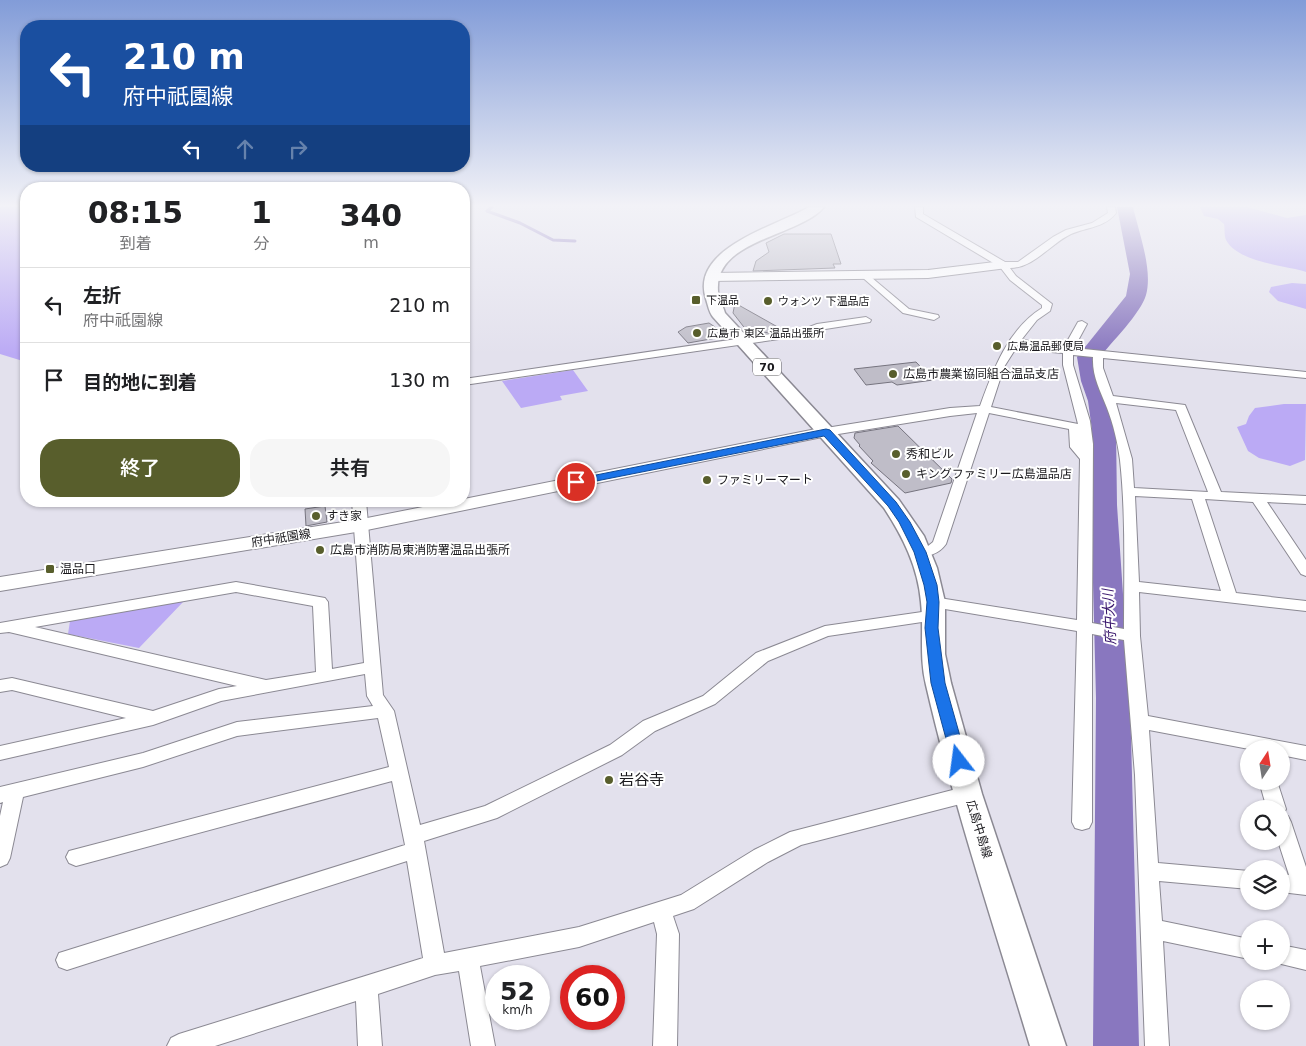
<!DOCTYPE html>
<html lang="ja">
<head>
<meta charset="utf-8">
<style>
	:root { --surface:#fff; --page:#f6f6f6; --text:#202124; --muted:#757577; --line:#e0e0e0; --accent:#585e2c }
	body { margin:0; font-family:"DejaVu Sans","Noto Sans JP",sans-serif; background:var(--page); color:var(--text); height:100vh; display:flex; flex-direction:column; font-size:19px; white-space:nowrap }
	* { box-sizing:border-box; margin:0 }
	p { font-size:16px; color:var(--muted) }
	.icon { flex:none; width:28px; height:28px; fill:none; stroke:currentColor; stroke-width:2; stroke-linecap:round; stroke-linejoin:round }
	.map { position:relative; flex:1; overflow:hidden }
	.side { position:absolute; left:20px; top:182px; width:450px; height:325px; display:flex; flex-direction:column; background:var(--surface); border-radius:20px; box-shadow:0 1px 4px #0004 }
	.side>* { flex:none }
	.top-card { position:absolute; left:20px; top:20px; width:450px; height:152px; border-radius:20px; box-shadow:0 1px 4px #0004; background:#1a4fa0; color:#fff; overflow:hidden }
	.needle { width:32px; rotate:12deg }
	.tools { position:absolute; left:1240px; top:740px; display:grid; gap:10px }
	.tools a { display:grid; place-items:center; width:50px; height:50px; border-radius:50%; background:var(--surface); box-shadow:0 1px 4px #0004; font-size:25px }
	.speed { position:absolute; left:485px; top:965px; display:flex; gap:10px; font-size:25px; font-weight:700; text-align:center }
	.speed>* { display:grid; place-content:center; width:65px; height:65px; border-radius:50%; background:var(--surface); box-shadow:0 1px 4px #0004; line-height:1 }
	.speed small { font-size:12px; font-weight:400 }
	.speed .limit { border:8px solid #d22; background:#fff; color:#111 }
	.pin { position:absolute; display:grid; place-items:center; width:42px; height:42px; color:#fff; margin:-21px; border:2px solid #fff; border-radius:50%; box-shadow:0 1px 5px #0007 }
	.me { position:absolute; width:55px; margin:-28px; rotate:345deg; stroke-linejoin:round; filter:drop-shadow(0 0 4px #0008) }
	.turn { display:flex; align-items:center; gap:18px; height:105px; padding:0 20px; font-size:22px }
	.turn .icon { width:65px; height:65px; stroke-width:2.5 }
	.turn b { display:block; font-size:35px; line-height:42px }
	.lanes { display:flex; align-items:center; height:48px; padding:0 20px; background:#0003; justify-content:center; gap:25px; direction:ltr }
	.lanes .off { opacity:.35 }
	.eta { display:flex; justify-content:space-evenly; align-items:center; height:85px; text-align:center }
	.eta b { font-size:30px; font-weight:600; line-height:35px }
	.button { display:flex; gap:10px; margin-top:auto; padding:10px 20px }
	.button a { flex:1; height:58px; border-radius:20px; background:var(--accent); color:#fff; font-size:20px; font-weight:600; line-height:58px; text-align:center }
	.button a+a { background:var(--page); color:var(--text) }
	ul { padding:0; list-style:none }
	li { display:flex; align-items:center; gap:15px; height:75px; padding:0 20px; border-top:1px solid var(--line) }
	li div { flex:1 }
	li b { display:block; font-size:19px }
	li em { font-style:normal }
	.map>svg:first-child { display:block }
	.green { fill:#bbaaf5 }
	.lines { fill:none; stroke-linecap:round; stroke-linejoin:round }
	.stream { stroke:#8977bf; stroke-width:3 }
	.river { fill:#8977bf; fill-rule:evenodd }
	.building { fill:#bfbdc8; stroke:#76747f }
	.street-casing { stroke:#8b8993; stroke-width:2 }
	.secondary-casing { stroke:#8b8993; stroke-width:2 }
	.primary-casing { stroke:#8b8993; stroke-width:3 }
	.street { fill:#fff; fill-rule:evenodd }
	.secondary { fill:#fff; fill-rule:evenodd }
	.primary { fill:#fff; fill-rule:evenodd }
	.route { fill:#1a73e8; stroke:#114b97 }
	.poi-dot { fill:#585e2c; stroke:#fff; stroke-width:2 }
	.labels { text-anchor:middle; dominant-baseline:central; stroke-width:4; stroke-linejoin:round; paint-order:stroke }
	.far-poi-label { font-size:11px; fill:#1a191d; stroke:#fff; text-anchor:start }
	.shield { fill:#fff; stroke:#5f5e61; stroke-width:1 }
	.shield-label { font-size:11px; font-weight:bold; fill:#1a191d }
	.poi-label { font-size:12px; fill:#1a191d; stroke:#fff; text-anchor:start }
	.street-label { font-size:12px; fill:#1a191d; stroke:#fff }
	.water-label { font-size:14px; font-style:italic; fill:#36136a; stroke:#fff }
	.near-poi-label { font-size:15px; fill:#1a191d; stroke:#fff; text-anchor:start }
</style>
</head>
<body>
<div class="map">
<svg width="1306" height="1046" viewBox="0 0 1306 1046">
	<rect width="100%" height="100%" fill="#e3e1ed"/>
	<path class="green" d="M0 207H26V362L0 354Z
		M1200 207H1247L1287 218 1306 215V272C1284 265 1239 263 1226 240 1224 235 1225 229 1224 224L1218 219 1204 216Z
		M1292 283 1306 284V309L1278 301 1269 292 1271 287Z
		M573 370 588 391 560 396 562 400 521 408 502 381Z
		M1284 404H1306L1305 460 1290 466 1259 458 1248 451 1237 427 1246 424 1249 416 1255 408Z
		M184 601 139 648 68 634 70 621Z"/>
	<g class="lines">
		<path class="stream" d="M492 207 487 211 520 223 553 240 575 241"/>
		<path class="river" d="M1117 207H1133C1139 233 1153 270 1146 295 1141 313 1111 343 1099 358L1103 381 1112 401 1116 430 1117 505 1130 698 1139 1046H1093L1096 698 1091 505 1092 430 1088 401 1081 381 1077 357 1126 296 1130 274Z"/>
	</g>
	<path class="building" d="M784 234H831L841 264H833L835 268 753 271 756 261 769 252 766 243Z
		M735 303 783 330 750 335 733 313Z
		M709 323 715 327 722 337 688 343 678 332 686 327Z
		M916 362 933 380 897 385 892 382 866 385 854 369Z
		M898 426 952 479 951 483 905 493 871 463 873 461 859 446 860 445 854 438 855 433Z
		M325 506 327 522 306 526 305 509Z"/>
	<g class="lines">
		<g class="street-casing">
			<path id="street" d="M915 207H923V214L1005 262H1018L1053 237 1066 230 1092 223 1108 213 1107 207H1115L1116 213C1104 228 1087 227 1071 234 1050 244 1034 268 1010 268L1016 276 1052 304 1050 311 1037 320 1022 339 1041 345 1064 347 1078 322 1082 321 1087 324 1074 348 1306 372V378L1103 358V368L1113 396 1185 405 1221 492 1306 496V504L1267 502 1306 560V576L1301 574 1253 502 1205 499 1236 593 1306 601V611L1139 592 1140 636 1148 716 1306 746V760L1281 755V749H1249L1149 730 1158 863 1249 871V889L1159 881 1162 921 1249 939V959L1163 941 1169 1046H1145L1135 775 1124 640 1092 634V822L1089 828 1082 830 1075 828 1072 822 1077 631 933 607 928 606 925 602 928 598 933 597 1077 620 1080 459 1070 447 1069 429 989 413 946 544C939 554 927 558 915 555L913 552 915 549 928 546 933 542 977 413 950 416 826 436 820 432 826 428 950 408 980 406C993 370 1008 329 1042 308V305L1010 280 1000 267 916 217ZM1018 345 1040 351 1063 353V365L1078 424 991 407 1004 367ZM1073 355 1093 357C1092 376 1100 390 1107 408 1113 423 1118 444 1120 460 1126 515 1124 574 1124 629L1092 623 1093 444 1090 421 1073 365ZM1116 403 1176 410 1208 492 1134 488 1132 459ZM1135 496 1192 499 1221 591 1139 582Z
				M865 272 909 309 938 315 939 317 934 320 903 313 862 277 860 275Z
				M866 317 871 320 870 322 819 330 806 335 464 385V379L804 329 817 324Z
				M352 501H366L383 695 394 711 420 825 485 806 610 745 643 721 703 696 756 653 825 626 922 612 937 615 940 619 937 623 932 624 922 622 828 636 768 661 715 704 655 731 622 755 497 818 424 841 444 953 579 927 681 895 754 850 790 832 968 786 975 789 977 794 975 799 968 802 801 845 768 862 694 909 673 916 679 934 677 1046H653L657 934 654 922 579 947 480 966 495 1046H471L459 971 435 975 378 994 382 1046H358L356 1001 215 1046H167L171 1038 179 1034 423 958 407 861 67 970 59 967 56 960 59 953 405 845 392 781 76 866 69 863 66 857 69 851 389 767 378 718 237 736 143 767 23 797 10 858 7 864 0 867V816L3 802 0 803V787L143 753 237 722 373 706 367 696 365 674 221 701 153 725 0 760V746L126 718 12 690 0 692V680L12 678 153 711 219 689 237 686 9 632 0 633V623L236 582 325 598 328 602 332 669 364 663ZM236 592 313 606 316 672 266 680 35 627Z
				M1259 781H1277L1286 809 1283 815 1288 816 1291 822 1306 867V895L1281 892V874L1289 875 1278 841H1281V809H1267Z
				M1281 945 1306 950V970L1273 962 1281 961Z"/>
		</g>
		<g class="secondary-casing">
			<path id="secondary" d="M1003 261 1009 265 1007 268 928 278 711 281 705 277 711 273 928 270Z
				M826 427 832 429 834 432 832 435 362 531 0 591V577L362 519 453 501H464V499Z"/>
		</g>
		<g class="primary-casing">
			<path id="primary" d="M809 207H824C799 237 714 239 718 291 718 298 723 306 725 313L899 500 924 536 937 568 945 602V654L951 683 982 794 1066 1046H1030C994 926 954 807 926 685 919 657 924 630 921 602 918 567 903 537 884 508L713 317C709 312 708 305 706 299 689 248 777 226 809 207Z"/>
		</g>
		<use href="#street" class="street"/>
		<use href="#secondary" class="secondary"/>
		<use href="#primary" class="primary"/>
	</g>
	<linearGradient id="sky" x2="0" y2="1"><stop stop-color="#829cd8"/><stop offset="0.58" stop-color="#f2f2f7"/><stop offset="1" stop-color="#f2f2f7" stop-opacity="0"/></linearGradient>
	<rect width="1306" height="354" fill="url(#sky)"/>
	<path class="route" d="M826 429 830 430 896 502 910 522 926 552 937 585 939 602 938 628 945 683 967 761 964 765 959 767 954 765 952 761 931 683 925 628 927 602 924 585 914 552 899 522 888 506 824 436 576 485 570 482 576 479Z"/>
	<g class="poi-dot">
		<rect x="691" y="295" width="10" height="10" rx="2.5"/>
		<circle cx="768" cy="301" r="5"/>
		<circle cx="697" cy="333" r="5"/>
		<circle cx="997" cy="346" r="5"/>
		<circle cx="893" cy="374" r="5"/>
		<circle cx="896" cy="454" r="5"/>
		<circle cx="906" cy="474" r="5"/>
		<circle cx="707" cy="480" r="5"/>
		<circle cx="316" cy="516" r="5"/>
		<circle cx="320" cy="550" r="5"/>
		<rect x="45" y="564" width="10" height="10" rx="2.5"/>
		<circle cx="609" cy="780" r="5"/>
	</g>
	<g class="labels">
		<g class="far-poi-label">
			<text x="706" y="300">下温品</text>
			<text x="778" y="301">ウォンツ 下温品店</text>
			<text x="707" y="333">広島市 東区 温品出張所</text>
			<text x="1007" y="346">広島温品郵便局</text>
		</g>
		<rect class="shield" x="753" y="358.5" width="28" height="17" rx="4"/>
		<g class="shield-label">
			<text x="767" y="367">70</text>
		</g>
		<g class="poi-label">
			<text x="903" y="374">広島市農業協同組合温品支店</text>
			<text x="906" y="454">秀和ビル</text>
			<text x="916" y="474">キングファミリー広島温品店</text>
			<text x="717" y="480">ファミリーマート</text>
			<text x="326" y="516">すき家</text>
			<text x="330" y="550">広島市消防局東消防署温品出張所</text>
			<text x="60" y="569">温品口</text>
		</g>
		<g class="street-label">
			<text transform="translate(281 538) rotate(-9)">府中祇園線</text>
			<text transform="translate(979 829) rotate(73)">広島中島線</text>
		</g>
		<g class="water-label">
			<text transform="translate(1109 617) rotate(-93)">府中大川</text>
		</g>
		<g class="near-poi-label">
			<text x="619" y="780">岩谷寺</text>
		</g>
	</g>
</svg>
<div class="tools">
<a><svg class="needle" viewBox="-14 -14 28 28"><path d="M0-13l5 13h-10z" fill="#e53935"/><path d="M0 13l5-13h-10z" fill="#757577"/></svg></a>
<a><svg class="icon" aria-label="search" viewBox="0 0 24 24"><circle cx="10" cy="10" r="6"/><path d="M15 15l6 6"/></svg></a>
<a><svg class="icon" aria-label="layers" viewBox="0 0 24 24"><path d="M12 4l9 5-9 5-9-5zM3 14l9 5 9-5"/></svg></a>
<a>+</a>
<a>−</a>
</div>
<div class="speed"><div>52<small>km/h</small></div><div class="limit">60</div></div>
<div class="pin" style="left:576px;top:482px;background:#d93025"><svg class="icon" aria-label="arrive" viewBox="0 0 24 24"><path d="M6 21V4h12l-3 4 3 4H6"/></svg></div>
<svg class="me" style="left:959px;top:761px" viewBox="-20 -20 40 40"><circle r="19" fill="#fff"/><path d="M0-13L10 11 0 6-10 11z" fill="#1a73e8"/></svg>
<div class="top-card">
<div class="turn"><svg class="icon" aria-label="left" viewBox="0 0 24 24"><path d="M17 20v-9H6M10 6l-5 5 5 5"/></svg><div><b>210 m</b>府中祇園線</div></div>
<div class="lanes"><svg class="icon" aria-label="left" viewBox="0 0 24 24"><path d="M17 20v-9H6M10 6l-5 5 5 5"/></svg><svg class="icon off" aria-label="ahead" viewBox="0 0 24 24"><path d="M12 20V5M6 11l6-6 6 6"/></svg><svg class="icon off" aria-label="right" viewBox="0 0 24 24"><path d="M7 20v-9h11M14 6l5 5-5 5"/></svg></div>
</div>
<section class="side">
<div class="eta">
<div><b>08:15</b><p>到着</p></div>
<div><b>1</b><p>分</p></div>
<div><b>340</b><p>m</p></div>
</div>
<ul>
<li><svg class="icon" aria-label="left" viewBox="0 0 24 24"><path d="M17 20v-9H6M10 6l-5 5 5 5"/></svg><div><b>左折</b><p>府中祇園線</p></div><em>210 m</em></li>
<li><svg class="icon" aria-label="arrive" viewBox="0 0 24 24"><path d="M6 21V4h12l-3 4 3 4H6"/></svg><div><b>目的地に到着</b></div><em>130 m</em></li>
</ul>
<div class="button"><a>終了</a><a>共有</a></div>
</section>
</div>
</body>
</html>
